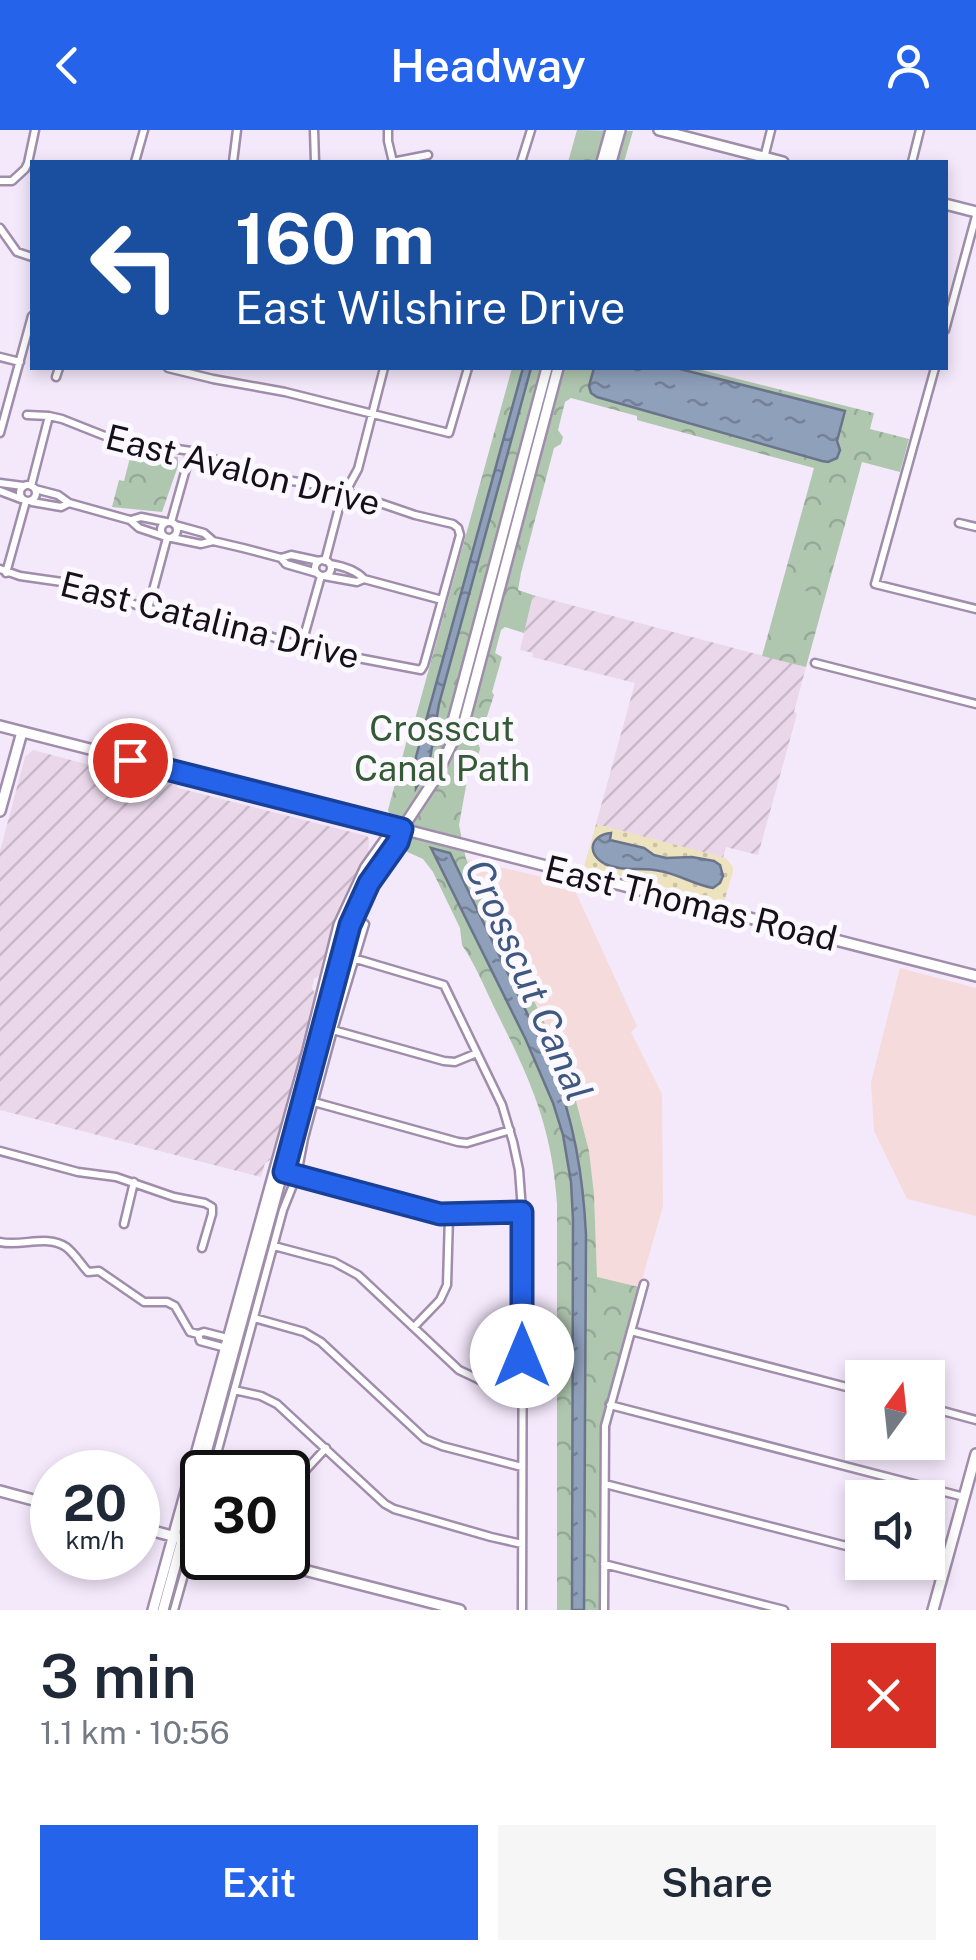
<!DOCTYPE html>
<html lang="en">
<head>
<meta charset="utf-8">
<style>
	:root { --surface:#fff; --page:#f6f6f7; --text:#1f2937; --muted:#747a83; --accent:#2563eb }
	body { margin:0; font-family:"Public Sans",sans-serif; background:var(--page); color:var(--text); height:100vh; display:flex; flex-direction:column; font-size:38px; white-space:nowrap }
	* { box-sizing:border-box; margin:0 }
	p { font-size:32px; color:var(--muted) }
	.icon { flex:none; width:55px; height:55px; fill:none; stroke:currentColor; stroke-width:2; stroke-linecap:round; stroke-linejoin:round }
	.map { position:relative; height:1480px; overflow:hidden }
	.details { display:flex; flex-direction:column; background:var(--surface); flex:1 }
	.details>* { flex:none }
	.top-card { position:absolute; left:30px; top:30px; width:918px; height:210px; border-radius:0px; box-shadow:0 5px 15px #0003; background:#1a4fa0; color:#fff; overflow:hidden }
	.needle { width:65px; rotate:15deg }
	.controls { position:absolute; left:845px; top:1230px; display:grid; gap:20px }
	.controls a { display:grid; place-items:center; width:100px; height:100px; border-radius:0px; background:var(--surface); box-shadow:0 5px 15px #0003; font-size:50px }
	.speed { position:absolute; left:30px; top:1320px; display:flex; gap:20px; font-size:50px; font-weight:700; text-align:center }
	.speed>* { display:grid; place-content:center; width:130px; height:130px; border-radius:50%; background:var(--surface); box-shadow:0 5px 15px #0003; line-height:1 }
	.speed small { font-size:25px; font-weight:400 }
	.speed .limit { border:5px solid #111; border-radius:15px; background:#fff; color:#111 }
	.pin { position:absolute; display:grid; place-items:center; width:85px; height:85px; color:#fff; margin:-42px; border:5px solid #fff; border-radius:50%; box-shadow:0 2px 10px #0007 }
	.me { position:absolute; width:110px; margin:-55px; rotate:0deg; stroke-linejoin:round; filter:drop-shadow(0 0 8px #0008) }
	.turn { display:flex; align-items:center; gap:35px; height:210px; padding:0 40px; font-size:45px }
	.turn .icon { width:130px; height:130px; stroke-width:2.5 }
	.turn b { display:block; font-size:70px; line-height:85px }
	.round { display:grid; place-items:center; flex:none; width:105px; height:105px; border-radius:0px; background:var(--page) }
	.summary { display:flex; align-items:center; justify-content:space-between; height:170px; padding:0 40px }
	h1 { font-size:60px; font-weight:600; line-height:75px }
	.cta { display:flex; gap:20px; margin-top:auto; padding:20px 40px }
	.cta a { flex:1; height:115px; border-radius:0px; background:var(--accent); color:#fff; font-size:40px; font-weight:600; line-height:115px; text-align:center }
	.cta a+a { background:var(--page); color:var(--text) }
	header { display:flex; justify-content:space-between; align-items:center; height:130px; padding:0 40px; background:var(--accent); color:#fff; font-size:45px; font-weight:600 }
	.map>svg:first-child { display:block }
	.commercial { fill:#f6dbdd }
	.industrial { fill:url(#industrial-furrows) }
	.sand { fill:url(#sand-dots) }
	.park { fill:url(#park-crowns) }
	.pitch { fill:#afc6af }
	.water { fill:url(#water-ripples); stroke:#6b748b; stroke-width:2.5 }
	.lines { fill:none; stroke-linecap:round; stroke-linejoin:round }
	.street-casing { stroke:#a08dab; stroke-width:11 }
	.secondary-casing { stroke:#a08dab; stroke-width:14 }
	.street { stroke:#fff; stroke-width:6 }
	.secondary { stroke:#fff; stroke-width:9 }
	.route-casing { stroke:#184099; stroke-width:25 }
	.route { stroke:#2563eb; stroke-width:18 }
	.labels { text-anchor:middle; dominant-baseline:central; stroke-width:10; stroke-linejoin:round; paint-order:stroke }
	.street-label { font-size:35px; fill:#160f1a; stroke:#fcf8ff }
	.park-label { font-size:35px; fill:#335a35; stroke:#fcf8ff }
	.water-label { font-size:38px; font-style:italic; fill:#3f5881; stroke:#fcf8ff }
</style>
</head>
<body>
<header><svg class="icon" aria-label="back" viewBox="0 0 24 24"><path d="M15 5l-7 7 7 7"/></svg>Headway<svg class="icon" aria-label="person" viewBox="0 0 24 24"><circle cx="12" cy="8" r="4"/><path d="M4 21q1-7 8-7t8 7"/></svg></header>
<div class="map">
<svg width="976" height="1480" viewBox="0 0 976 1480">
	<defs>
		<pattern id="industrial-furrows" width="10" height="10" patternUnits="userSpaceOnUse" patternTransform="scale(2.5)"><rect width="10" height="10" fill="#ead8ea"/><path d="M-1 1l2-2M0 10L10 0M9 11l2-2" fill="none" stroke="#c8b8c8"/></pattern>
		<pattern id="sand-dots" width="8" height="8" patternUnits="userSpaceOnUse" patternTransform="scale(2.5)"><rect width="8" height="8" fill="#ede3be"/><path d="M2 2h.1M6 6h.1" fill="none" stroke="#cac2a3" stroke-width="1.8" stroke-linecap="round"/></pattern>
		<pattern id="park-crowns" width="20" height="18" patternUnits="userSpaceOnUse" patternTransform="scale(2.5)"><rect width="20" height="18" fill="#afc6af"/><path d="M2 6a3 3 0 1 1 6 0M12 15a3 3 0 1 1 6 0" fill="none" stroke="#96a996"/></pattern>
		<pattern id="water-ripples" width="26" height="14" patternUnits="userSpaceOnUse" patternTransform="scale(2.5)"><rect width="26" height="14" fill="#8fa0bb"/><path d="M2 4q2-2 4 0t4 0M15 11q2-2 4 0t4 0" fill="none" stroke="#748197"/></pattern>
	</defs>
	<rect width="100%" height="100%" fill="#f4e8fb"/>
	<path class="commercial" d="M466 729 572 754 637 896 631 902 662 964 663 1076 640 1157 597 1148 594 1064 589 1021 569 944Z
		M900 838 976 858V1086L907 1069 874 1001 871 952Z"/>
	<path class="industrial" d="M533 465 806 537 794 582 797 584 758 725 726 717 723 728 596 694 635 553 532 527 533 523 520 520Z
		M33 620 158 653 161 651 177 655 178 658 367 706 369 709 368 724 353 748 326 818 319 846 314 849 312 858 315 864 303 921 270 1030 265 1033 261 1047 0 980V721L25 627Z"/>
	<path class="sand" d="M596 694 726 728 733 737V741L724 772 584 737Z"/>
	<path class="park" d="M577 0 633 1 624 32H568Z
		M512 238H694L874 283 870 299 909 309 900 342 862 332 806 537 762 526 814 338 637 290V286L571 268 565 272 558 300 563 307 561 314 554 318 521 443 518 460 533 465 524 503 505 497 501 500 495 523 502 527 492 562 494 565 478 614 480 618 474 642 468 645 459 695 466 729 569 944 589 1021 594 1064 597 1147 639 1157 644 1154 605 1296 604 1480H557V1074C552 995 529 947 494 877 484 856 475 834 462 815L460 798 433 742 423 729 403 720 388 680 411 595 414 593Z
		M132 320 178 327V336L162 382 112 377 119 350 124 351Z"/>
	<path class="pitch" d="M784 455 813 463 804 496 775 488Z"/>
	<path class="water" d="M523 238H531L439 574 429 635 416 658V627Z
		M594 238H676L845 281 837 311 840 320 837 328 828 332 822 331 597 267 591 263 589 256Z
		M611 703 610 710 644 718 654 725 666 728 692 727 714 731 720 735 723 746 720 753 713 758C695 755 678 744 660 741 642 737 622 742 605 734 586 724 590 705 611 703Z
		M431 718 450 723 552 935C574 991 583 1045 586 1105L584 1480H572L573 1090 571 1052 563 1005 553 973 526 910Z"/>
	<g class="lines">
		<g class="street-casing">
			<path id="street" d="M314 0 315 32
				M388 0V11L393 32
				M764 28 771 0
				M135 32 144 0
				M233 32 237 0
				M392 32 428 25
				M521 32 531 0
				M912 32 920 0
				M0 51H12L25 39 28 33 35 0
				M0 98 17 122 32 127
				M945 200 976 86
				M0 227 20 232
				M168 238 213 249 285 262 449 303 468 238
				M935 238 875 454 976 479
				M56 247 59 238
				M0 303 32 186
				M0 353 23 356
				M20 363a8 8 0 1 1 16 0a8 8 0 1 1-16 0Z
				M31 356 49 286
				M35 359 58 365 69 373 130 390 139 398 163 406
				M0 361 21 369
				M32 372 61 377 69 373
				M131 390 141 387 166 392
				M161 400a8 8 0 1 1 16 0a8 8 0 1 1-16 0Z
				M171 392 191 321
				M959 393 976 397
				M175 395 204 403 212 410
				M172 408 201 414 213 411 243 418 281 428 286 434 317 443
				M281 428 291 425 319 431
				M315 438a8 8 0 1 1 16 0a8 8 0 1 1-16 0Z
				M325 431 341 370 358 339 384 238
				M330 434C342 436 356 440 364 449
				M0 439 20 446 76 454 148 479 211 488 311 519 421 540 424 535 460 405 458 398 453 394 415 385 336 358 261 346 191 321 115 310 62 289 49 286 27 285
				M6 443 26 371
				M324 446 357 452 364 449 442 470
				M148 479 167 408
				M301 517 321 446
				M815 533 976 574
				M353 828 444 855 502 975 513 1012 519 1040 523 1094 522 1480
				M333 900 444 931 455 932 477 923
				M314 972 458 1012 467 1013 510 1000
				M0 1021 78 1042 116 1047 174 1067 205 1073 212 1077V1084L202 1118
				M284 1042 439 1084 522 1082
				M124 1094 134 1052
				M0 1112C21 1117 48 1104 66 1117 74 1123 81 1134 88 1142L99 1141 144 1172H167L175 1176 190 1202 198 1204 204 1202 231 1209
				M274 1116 334 1132 358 1145 459 1240 480 1250 522 1258
				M254 1188 304 1202 321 1212 425 1309 442 1316 522 1337
				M414 1197 440 1170 447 1155 449 1086
				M631 1201 862 1261
				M198 1204 200 1211 226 1218
				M234 1260 261 1266 277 1274 385 1374 394 1379 491 1407 522 1414
				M610 1275 964 1367
				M928 1277 976 1290
				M212 1342 283 1080 297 1045 304 1008 333 900 365 794
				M605 1354 862 1420
				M288 1363 291 1356 326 1318
				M190 1383 202 1373
				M910 1432 944 1441
				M604 1434 784 1480
				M174 1480 185 1441
				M604 1480 605 1296 644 1154"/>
		</g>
		<g class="secondary-casing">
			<path id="secondary" d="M659 0 783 32
				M602 32 611 0
				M611 32 620 0
				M945 74 976 82
				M0 596 976 846
				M453 611 452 595 547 238
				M0 681 22 602
				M0 1361 52 1375
				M138 1397 202 1414
				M257 1428 460 1480
				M153 1480 308 920 339 795 366 737 386 709 399 700
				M163 1480 350 795 369 753 398 712 402 699 433 652 453 611 462 600 558 238
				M933 1480 976 1324"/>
		</g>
		<use href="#street" class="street"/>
		<use href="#secondary" class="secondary"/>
	</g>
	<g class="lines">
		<g class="route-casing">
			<path id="route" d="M130 630 402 699 398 712 369 753 350 795 284 1042 440 1084 522 1082V1226"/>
		</g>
		<use href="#route" class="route"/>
	</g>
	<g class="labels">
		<g class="street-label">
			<text transform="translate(243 340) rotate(14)">East Avalon Drive</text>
			<text transform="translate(210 490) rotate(14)">East Catalina Drive</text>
			<text transform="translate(691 773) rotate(14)">East Thomas Road</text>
		</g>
		<g class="park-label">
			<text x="442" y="598">Crosscut<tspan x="442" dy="40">Canal Path</tspan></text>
		</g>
		<g class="water-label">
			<text transform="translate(529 850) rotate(66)">Crosscut Canal</text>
		</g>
	</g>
</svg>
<div class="controls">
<a><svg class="needle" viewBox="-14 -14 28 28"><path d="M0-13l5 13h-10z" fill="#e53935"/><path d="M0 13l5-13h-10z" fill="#747a83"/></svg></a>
<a><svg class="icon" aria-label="sound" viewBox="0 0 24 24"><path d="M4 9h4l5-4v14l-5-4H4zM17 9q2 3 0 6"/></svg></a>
</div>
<div class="speed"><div>20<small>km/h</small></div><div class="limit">30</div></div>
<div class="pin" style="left:130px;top:630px;background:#d93025"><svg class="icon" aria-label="arrive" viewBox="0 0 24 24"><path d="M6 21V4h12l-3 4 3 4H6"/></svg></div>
<svg class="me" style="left:522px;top:1226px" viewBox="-20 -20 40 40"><circle r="19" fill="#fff"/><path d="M0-13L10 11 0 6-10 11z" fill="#2563eb"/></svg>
<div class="top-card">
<div class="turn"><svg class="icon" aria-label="left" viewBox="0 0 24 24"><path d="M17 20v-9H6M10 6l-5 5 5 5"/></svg><div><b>160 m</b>East Wilshire Drive</div></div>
</div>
</div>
<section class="details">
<div class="summary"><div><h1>3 min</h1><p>1.1 km · 10:56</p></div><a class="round" style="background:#d93025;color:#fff"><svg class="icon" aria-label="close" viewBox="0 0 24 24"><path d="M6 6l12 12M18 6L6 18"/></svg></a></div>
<div class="cta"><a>Exit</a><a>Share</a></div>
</section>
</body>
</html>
